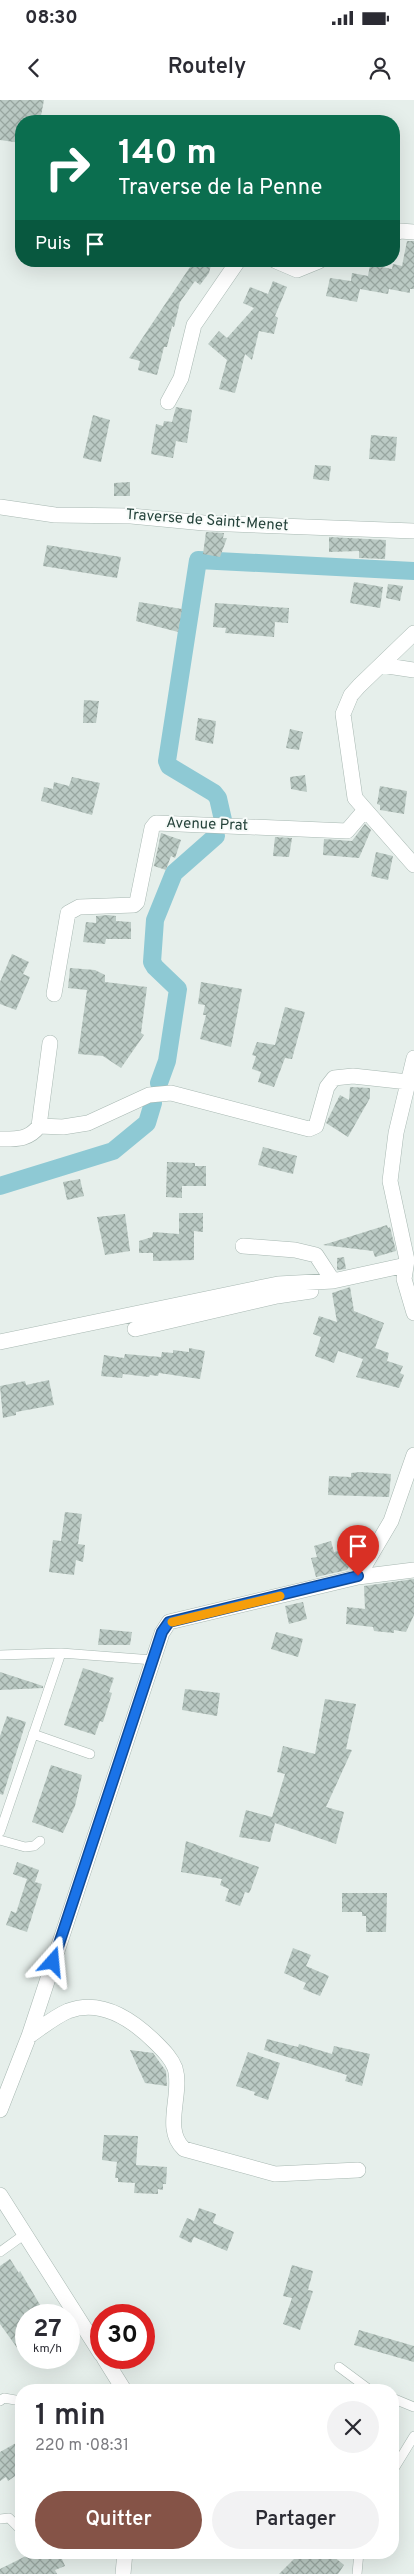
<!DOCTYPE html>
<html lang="fr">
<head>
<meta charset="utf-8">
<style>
	:root { --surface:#fff; --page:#f2f2f3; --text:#2b2b33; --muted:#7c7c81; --accent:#855347 }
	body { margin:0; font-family:Overpass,sans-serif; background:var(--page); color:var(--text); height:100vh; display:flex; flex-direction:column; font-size:19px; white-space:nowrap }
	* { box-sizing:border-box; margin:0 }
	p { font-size:16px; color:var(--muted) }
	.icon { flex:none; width:28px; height:28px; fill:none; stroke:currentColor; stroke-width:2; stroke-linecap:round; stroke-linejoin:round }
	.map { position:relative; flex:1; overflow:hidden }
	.drawer { position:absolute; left:15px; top:2284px; width:384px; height:175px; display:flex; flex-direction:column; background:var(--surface); border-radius:20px; box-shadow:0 5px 20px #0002 }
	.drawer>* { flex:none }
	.banner { position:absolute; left:15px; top:15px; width:385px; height:152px; border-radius:20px; box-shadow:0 5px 20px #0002; background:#0b6e4f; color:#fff; overflow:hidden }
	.speed { position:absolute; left:15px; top:2204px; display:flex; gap:10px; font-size:25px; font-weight:700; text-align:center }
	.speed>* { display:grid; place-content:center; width:65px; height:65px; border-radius:50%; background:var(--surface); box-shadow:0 5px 20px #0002; line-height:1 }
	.speed small { font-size:12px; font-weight:400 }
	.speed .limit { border:8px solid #d22; background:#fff; color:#111 }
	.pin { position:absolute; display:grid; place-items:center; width:42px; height:42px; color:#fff; margin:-51px -21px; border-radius:50% 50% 50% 0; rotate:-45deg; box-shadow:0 0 5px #0007 }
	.pin .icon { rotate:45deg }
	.me { position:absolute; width:55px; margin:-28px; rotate:18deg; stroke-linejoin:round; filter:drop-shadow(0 0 4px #0008) }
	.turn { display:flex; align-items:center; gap:18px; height:105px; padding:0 20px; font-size:22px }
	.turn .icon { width:65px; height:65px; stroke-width:2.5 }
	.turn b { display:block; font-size:35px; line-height:42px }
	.then { display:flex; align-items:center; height:48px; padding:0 20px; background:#0003; gap:10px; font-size:19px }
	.round { display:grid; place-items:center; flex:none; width:52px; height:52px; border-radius:26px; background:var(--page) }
	.headline { display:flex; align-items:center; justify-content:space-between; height:85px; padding:0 20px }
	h1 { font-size:30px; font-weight:600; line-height:38px }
	.button { display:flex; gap:10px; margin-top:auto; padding:10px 20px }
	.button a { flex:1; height:58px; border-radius:30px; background:var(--accent); color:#fff; font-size:20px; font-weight:600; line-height:58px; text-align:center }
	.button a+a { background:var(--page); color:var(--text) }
	.status { display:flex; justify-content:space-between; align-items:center; height:35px; padding:0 25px; background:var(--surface); direction:ltr }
	.status svg { height:14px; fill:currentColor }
	header { display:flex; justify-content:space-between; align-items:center; height:65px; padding:0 20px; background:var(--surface); font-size:22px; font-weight:600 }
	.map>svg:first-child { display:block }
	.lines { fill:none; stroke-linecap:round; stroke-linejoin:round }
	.canal { stroke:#8ec9d4; stroke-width:18 }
	.building { fill:url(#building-cross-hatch) }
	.lane-casing { stroke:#a8b8b2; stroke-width:10 }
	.street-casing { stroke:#a8b8b2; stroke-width:16 }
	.lane { stroke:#fff; stroke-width:9 }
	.street { stroke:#fff; stroke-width:15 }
	.route-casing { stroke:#114b97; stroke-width:12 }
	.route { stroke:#1a73e8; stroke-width:9 }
	.slow { stroke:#f59e0b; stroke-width:9 }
	.labels { text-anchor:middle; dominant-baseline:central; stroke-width:4; stroke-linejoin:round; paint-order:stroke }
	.street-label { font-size:15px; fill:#24423a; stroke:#f7fbf9 }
</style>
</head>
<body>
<div class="status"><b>08:30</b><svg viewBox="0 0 49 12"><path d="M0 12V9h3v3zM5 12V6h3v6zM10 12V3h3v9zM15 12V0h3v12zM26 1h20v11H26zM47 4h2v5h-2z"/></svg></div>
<header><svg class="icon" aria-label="back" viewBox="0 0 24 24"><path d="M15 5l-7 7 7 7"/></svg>Routely<svg class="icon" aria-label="person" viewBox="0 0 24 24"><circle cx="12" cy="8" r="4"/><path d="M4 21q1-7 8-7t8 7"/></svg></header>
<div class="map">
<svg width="414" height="2474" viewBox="0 0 414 2474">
	<defs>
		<pattern id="building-cross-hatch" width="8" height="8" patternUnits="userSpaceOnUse" patternTransform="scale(1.25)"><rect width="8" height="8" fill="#bbcac4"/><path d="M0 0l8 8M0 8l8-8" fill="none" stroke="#98a6a0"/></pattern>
	</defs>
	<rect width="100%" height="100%" fill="#e6efeb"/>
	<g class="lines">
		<path class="canal" d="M223 720 218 698 214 693 169 666 167 661 198 460 414 471
			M159 983 167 961 178 889 155 867 152 862 155 820 174 773 216 736
			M0 1086 113 1051 147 1023 153 1003"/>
	</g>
	<path class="building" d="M0 0H44L40 21H21V43L0 40Z
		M407 141H414V189H410V193L389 189 388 194 360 189 357 202 326 196 330 178 351 181 352 173 368 176 370 165 392 169 393 164 402 166Z
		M194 161H212L209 173 200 185 195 181 180 202 174 227 172 226 167 247H164L157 275 138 270 140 261 129 258Z
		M273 181 287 187 275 216 278 218 274 234 259 231 252 260 245 254 235 293 219 289 227 260 208 244 219 231 227 238 254 208 243 203 250 187 268 194Z
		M176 307 192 310 187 343 176 341 173 358 151 354 156 324 163 326 164 321 172 322Z
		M93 315 110 320 101 362 83 358Z
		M371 335 397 337 395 361 369 359Z
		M315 365 331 366 329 381 313 379Z
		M130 382V396H114V383Z
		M206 432 224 433 223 438H227L220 457 203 454Z
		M329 437 386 440 385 459 359 458V451L329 452Z
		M47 445 121 457 117 478 43 466Z
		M354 482 383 487 380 508 350 503Z
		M388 484 403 486 400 501 386 498Z
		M139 502 182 509 178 532 136 521Z
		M215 503 289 508 288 523 275 522 274 537 225 533 226 528 213 527Z
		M84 600 99 601 96 623H83Z
		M198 618 216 621 213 644 195 640Z
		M290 629 303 632 299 650 286 648Z
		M305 675 307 692 291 689 290 677Z
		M72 677 100 683 92 715 41 701 44 687 53 689 54 682 69 686Z
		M380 686 407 691 404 714 380 710V705L377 704Z
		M365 724 371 730 359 758 323 755 324 739 352 741Z
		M161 733 181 740 175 758 171 756 166 770 154 766Z
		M275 737 292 738 289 757 273 756Z
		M376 752 393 756 388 780 371 776Z
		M108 815 116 816V821L131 822V839H106L105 844 83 842 86 822 96 823V816Z
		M12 854 29 862 23 874 30 877 16 910 0 904V882Z
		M70 868 95 870 105 875V882L147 887 141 933 144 935 121 968 103 956 78 954 87 890 68 888Z
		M201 882 242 889 231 947 200 939 206 915H203L205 905 198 904Z
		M285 907 305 912 292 959 285 958 274 987 258 982 261 972 252 969 256 956 252 955 257 942 275 945Z
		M350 987 370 988V998L348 1037 326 1023 340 995 349 1000Z
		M263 1047 297 1056 293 1074 258 1065Z
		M167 1062 195 1063V1066H206V1086H182V1098L166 1097Z
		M80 1079 84 1096 67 1100 63 1082Z
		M179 1113H203V1132L194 1131V1160L153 1161V1153H139V1141L152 1137 153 1132 179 1134Z
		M125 1114 130 1151 105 1155 97 1117Z
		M387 1125 388 1128 390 1127 396 1151 375 1157 373 1151 323 1145Z
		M344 1157 346 1169 337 1170V1158Z
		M350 1187 354 1211 384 1223 375 1248 389 1253 387 1261 403 1266 400 1273 404 1275 399 1288 356 1277 363 1259 338 1251 334 1263 315 1256 321 1237 313 1234 319 1216 337 1222 332 1193Z
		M189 1248 205 1251 200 1279 159 1273 158 1276 150 1275 149 1277 123 1274 122 1278 101 1276 104 1255 124 1258 125 1254 161 1257 162 1252 173 1253V1250L189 1252Z
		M49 1280 54 1305 16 1312V1315L3 1318 0 1286 25 1281 26 1285Z
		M360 1372 391 1374 389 1397 328 1395 329 1376 351 1377V1373Z
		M65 1412 82 1414 78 1444 85 1445 83 1462 76 1460 74 1475 49 1472 53 1440 61 1441Z
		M331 1441 334 1452 363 1444 347 1470 316 1477 311 1458 317 1457 314 1446Z
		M414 1479V1515L406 1532 394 1530V1533L374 1531 373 1527 346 1524 347 1507 365 1509 364 1486Z
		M303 1502 307 1519 289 1524 285 1506Z
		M100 1529 132 1532 130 1545H98Z
		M276 1532 303 1539 298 1557 271 1549Z
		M83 1568 114 1578 109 1592 112 1593 103 1622 100 1621 95 1635 64 1625Z
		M0 1572 43 1586V1588L0 1590Z
		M185 1589 220 1593 217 1616 182 1610Z
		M325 1599 356 1604 346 1649 352 1650 326 1707 344 1712 336 1744 275 1723 270 1742 239 1737 246 1710 272 1717 285 1674 277 1672 283 1646 315 1654Z
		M7 1616 26 1622 3 1695 0 1694V1636Z
		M51 1665 82 1675 75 1706 63 1733 32 1722Z
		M186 1741 259 1767 251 1789 249 1793 245 1792 240 1806 225 1801 229 1789 220 1785 222 1779 181 1772Z
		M17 1762 39 1770 35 1782 42 1784 27 1832 6 1825 11 1811 16 1813 27 1779 13 1774Z
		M342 1793H387L386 1832H366V1816H362V1812H342Z
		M293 1848 311 1855 306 1866 329 1876 320 1896 303 1889 306 1883 284 1873Z
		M267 1939 298 1947 299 1944 332 1954 334 1946 370 1954 362 1986 345 1981 347 1975 264 1950Z
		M130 1950 153 1953 166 1971 167 1986 145 1983Z
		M248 1952 280 1963 268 2000 254 1995 255 1992 236 1986Z
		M104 2035 138 2036 136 2065 167 2067 166 2084H163V2090L158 2089V2094L134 2093 135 2083 118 2082V2078H115L117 2062 102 2060Z
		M199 2108 216 2114 213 2123 234 2132 227 2151 194 2137 191 2143 179 2137 187 2118 194 2121Z
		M10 2159 19 2173 20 2171 46 2215H26V2242L18 2249 0 2224V2166Z
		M292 2165 313 2171 308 2190 313 2191 300 2230 283 2224 292 2198 283 2196Z
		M359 2230 414 2246V2262L354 2245Z
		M16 2343 21 2350V2372L8 2381 6 2377 0 2381V2352Z
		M34 2452H59L65 2466 55 2470 57 2474H0V2469Z
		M301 2452H328L344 2465 338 2474H279Z"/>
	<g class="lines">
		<g class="lane-casing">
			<path id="lane" d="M0 1555 61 1553 153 1560
				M33 1634 90 1654
				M0 1732 61 1553
				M0 1740 25 1747 34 1746 40 1741
				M0 2152 25 2134
				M339 2267 370 2290
				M392 2298 414 2307
				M0 2301 4 2298 21 2301
				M392 2372 414 2336
				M0 2419 9 2418 21 2430
				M357 2474 359 2452"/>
		</g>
		<g class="street-casing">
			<path id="street" d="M394 134 400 131 414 132
				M276 161 297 170 319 161
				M168 302 181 278 194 225 238 161
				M0 407 55 415 131 416 204 423 414 431
				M414 533 359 586 351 595 343 614 355 698 414 765
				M381 565 414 570
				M54 894 68 813 79 807 134 805 137 802 152 728 156 723 347 731 365 710
				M414 958 396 1033 390 1081 407 1160 404 1179 414 1213
				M39 1026 63 1027 88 1023 149 995 171 993 309 1029 316 1026 327 987 334 978 353 976 408 982
				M0 1039C16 1039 29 1040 39 1026L50 943
				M243 1146 295 1150 316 1155 333 1181
				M135 1229 277 1196 311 1191
				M0 1242 278 1184 333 1181 406 1165
				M358 1477 414 1470
				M29 1936C41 1928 54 1917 68 1911 102 1898 134 1921 156 1943 164 1951 171 1958 175 1968 183 1994 162 2029 184 2049L275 2074 358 2070
				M0 2010 29 1936 162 1533 169 1522 358 1477 391 1421 414 1355
				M0 2095 101 2254
				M104 2258 124 2290
				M123 2474 125 2452"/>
		</g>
		<use href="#lane" class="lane"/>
		<use href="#street" class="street"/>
	</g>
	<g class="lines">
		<g class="route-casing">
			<path id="route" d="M53 1862 162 1532 169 1522 358 1476"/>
		</g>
		<use href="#route" class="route"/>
		<path class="slow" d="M172 1522 280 1496"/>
	</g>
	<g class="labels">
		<g class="street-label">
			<text transform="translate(207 421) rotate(4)">Traverse de Saint-Menet</text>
			<text transform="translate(207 725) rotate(2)">Avenue Prat</text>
		</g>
	</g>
</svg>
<div class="speed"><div>27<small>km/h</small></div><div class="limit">30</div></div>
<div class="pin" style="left:358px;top:1476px;background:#d93025"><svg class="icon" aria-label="arrive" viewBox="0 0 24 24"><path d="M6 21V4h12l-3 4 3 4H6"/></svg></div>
<svg class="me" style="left:53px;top:1862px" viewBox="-20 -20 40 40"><path d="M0-17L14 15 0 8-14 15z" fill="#1a73e8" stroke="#fff" stroke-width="4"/></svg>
<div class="banner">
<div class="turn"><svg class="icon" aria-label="right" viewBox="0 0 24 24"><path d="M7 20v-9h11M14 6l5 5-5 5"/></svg><div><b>140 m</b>Traverse de la Penne</div></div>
<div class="then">Puis<svg class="icon" aria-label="arrive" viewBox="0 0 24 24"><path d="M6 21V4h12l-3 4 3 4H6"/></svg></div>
</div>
<section class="drawer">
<div class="headline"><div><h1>1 min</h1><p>220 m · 08:31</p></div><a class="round"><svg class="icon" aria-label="close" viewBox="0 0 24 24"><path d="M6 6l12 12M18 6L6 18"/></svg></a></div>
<div class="button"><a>Quitter</a><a>Partager</a></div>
</section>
</div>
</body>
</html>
